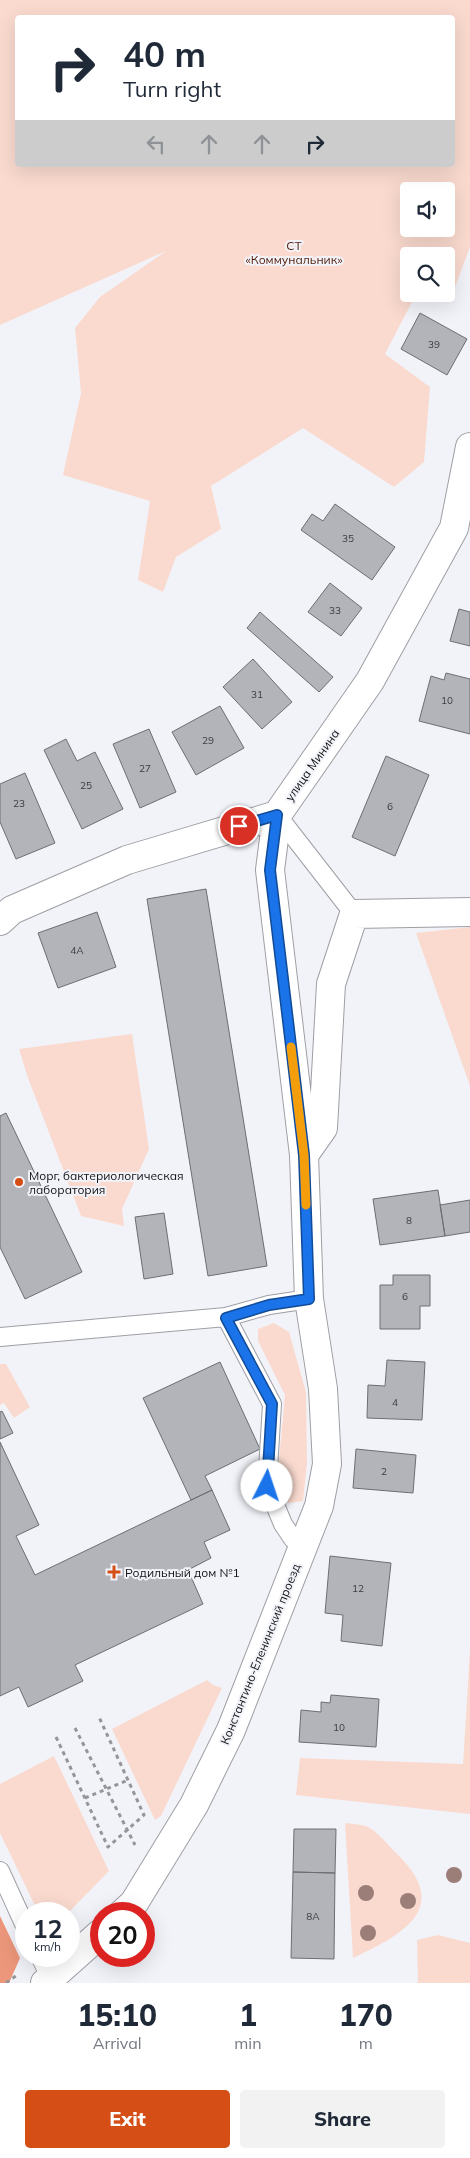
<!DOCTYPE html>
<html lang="en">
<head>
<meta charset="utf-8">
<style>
	:root { --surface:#fff; --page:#f2f2f3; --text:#1f2937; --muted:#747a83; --accent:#d44e16 }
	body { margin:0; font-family:Mulish,sans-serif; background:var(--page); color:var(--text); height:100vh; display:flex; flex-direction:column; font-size:19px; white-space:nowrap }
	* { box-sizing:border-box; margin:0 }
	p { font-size:16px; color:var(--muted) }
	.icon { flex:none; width:28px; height:28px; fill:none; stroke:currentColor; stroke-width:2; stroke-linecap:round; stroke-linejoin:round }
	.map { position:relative; height:1983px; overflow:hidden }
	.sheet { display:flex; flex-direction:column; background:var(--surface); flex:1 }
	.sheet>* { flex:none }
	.top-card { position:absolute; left:15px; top:15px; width:440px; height:152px; border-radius:5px; box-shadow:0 5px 20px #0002; background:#fff; color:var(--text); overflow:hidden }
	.buttons { position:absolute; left:400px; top:182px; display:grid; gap:10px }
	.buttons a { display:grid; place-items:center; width:55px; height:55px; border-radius:5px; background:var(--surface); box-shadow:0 5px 20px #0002; font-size:25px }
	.speed { position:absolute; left:15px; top:1902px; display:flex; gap:10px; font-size:25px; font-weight:700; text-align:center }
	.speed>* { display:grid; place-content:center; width:65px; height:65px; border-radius:50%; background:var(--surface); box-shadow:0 5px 20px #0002; line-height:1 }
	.speed small { font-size:12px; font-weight:400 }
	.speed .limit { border:8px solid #d22; background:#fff; color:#111 }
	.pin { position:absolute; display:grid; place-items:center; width:42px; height:42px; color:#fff; margin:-21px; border:2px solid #fff; border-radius:50%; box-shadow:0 1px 5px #0007 }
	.me { position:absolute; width:55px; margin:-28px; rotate:4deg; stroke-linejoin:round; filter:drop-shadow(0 0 4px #0008) }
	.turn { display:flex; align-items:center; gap:18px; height:105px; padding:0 25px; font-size:22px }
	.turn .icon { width:65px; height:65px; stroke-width:2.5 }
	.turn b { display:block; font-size:35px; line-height:42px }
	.lanes { display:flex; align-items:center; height:48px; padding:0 25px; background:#0003; justify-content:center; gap:25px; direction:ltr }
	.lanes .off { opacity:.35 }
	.eta { display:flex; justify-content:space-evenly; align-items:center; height:85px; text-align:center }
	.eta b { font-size:30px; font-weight:800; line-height:35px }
	.primary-button { display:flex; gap:10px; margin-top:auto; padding:10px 25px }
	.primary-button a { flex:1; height:58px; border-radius:5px; background:var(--accent); color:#fff; font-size:20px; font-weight:800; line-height:58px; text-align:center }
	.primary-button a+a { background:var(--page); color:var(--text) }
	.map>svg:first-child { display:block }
	.green { fill:#fadacf; fill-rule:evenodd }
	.forest { fill:#ec977b }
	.building { fill:#b2b4b9; stroke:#6c6e72 }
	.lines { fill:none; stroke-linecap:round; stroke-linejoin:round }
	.lane-casing { stroke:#9e9fa4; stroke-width:20 }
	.street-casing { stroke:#9e9fa4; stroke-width:30 }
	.path { stroke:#959599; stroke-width:3; stroke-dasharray:4 4; stroke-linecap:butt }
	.lane { stroke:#fff; stroke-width:18 }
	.street { stroke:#fff; stroke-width:28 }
	.tree { fill:#9b7e77 }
	.route-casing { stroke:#114b97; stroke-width:12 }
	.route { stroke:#1a73e8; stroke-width:9 }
	.slow { stroke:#f59e0b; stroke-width:9 }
	.poi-dot { fill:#d44e16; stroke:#f2f3f9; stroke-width:2 }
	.labels { text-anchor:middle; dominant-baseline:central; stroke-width:4; stroke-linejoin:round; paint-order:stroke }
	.number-label { font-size:10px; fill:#3b3b3e }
	.park-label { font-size:12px; fill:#531f0c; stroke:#f2f3f9 }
	.street-label { font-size:12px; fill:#131315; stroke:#f2f3f9 }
	.poi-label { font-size:12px; fill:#131315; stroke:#f2f3f9; text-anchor:start }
</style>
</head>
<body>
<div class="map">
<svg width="470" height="1983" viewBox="0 0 470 1983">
	<rect width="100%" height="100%" fill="#f2f3f9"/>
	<path class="green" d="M0 0H470V247L450 300 414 298 385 354 430 387 424 462 394 487 303 428 211 486 221 529 176 557 163 592 138 580 150 501 63 475 81 393 75 328 100 297 166 251 0 325ZM18 18H452V165H18ZM409 191H446V229H409ZM409 256H446V294H409Z
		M470 927V1086L416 933Z
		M132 1034 149 1149 122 1209 124 1226 81 1216 28 1078 19 1049Z
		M274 1323 289 1332 306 1392 307 1463 303 1501 288 1503 277 1482 285 1395 258 1341V1329Z
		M0 1364H6L30 1407 14 1418 4 1403 0 1405Z
		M470 1649V1814L296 1795 300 1758 463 1764Z
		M207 1680 213 1685 222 1688 161 1816 155 1820 112 1729Z
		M54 1756 109 1871 67 1914H39L0 1833V1784Z
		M345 1823C352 1824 361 1824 368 1827 377 1831 388 1845 396 1853 453 1907 404 1934 353 1958Z
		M438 1935 470 1943V1983H418L417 1940Z"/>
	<path class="forest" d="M0 1916 20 1958 9 1983H0Z"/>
	<path class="building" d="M420 313 467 339 447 375 401 349Z
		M335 504 395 547 372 580 301 530 312 514 323 521Z
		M330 583 362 608 341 636 308 612Z
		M459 609 470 612V646L450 641Z
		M260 612 333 677 319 692 247 628Z
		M253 659 292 702 262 729 223 687Z
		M446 673 470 679V734L419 721 431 676 444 680Z
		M220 706 244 748 196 775 172 732Z
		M149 729 176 792 140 808 113 744Z
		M66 739 77 761 95 752 123 809 82 829 44 750Z
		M386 756 429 775 395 856 352 837Z
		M25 773 55 843 16 859 0 822V784Z
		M206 889 267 1266 208 1276 147 899Z
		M97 912 116 967 58 988 38 933Z
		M6 1113 82 1272 25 1299 0 1247V1116Z
		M438 1190 445 1236 380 1245 373 1199Z
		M470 1200V1232L445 1236 440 1205Z
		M164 1213 173 1274 144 1279 135 1217Z
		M393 1275H430V1306H420V1329H380V1285H393Z
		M387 1360 425 1362 422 1420 367 1418 368 1385 385 1386Z
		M220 1362 260 1449 205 1476 212 1490 191 1500 143 1398Z
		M2 1411 13 1433 0 1439V1412Z
		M0 1442 39 1525 16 1536 35 1575 212 1490 230 1530 204 1542 211 1558 188 1570 203 1604 75 1665 83 1681 28 1707 19 1687 0 1696Z
		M356 1449 416 1455 413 1493 353 1488Z
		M330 1556 391 1563 382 1646 341 1641 343 1615 325 1613Z
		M331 1695 379 1699 376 1747 299 1742 301 1710 321 1712V1702L330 1703Z
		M294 1829H336L335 1873 293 1872Z
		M293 1872 335 1873 334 1959 291 1958Z"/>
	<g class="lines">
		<g class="lane-casing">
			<path id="lane" d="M277 815 354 914
				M226 1317 272 1404 267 1486 283 1524 293 1539 303 1546
				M0 1337 226 1317 269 1305 309 1299
				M0 1871 26 1928
				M40 1956 51 1979"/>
		</g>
		<g class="street-casing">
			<path id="street" d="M0 921 12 910 127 860 277 815 370 681 454 528 470 447
				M304 1155 323 1128 331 984 354 914 470 912
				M122 1914 134 1903 194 1805 231 1730 319 1506 327 1464 323 1389 309 1299 304 1155 270 870 277 815
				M45 1983 101 1933"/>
		</g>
		<path class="path" d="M75 1728 135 1845
			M56 1737 108 1847 144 1815 99 1717
			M85 1798 128 1780
			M6 1983 17 1975"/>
		<use href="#lane" class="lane"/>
		<use href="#street" class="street"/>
	</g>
	<g class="tree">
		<circle cx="454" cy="1875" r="8"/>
		<circle cx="366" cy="1893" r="8"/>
		<circle cx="408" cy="1901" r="8"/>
		<circle cx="368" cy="1933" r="8"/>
	</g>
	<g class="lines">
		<g class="route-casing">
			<path id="route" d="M239 826 277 815 270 870 304 1155 309 1299 269 1305 226 1318 272 1404 267 1486"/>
		</g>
		<use href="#route" class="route"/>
		<path class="slow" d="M291 1047 304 1155 306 1205"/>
	</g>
	<g class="poi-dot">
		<circle cx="19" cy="1182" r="5"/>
		<path d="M111.5 1564.5h5v5h5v5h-5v5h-5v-5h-5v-5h5z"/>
	</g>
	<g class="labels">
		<g class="number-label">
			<text x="434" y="344">39</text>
			<text x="348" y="538">35</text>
			<text x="335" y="610">33</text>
			<text x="257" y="694">31</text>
			<text x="447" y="700">10</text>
			<text x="208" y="740">29</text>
			<text x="145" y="768">27</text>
			<text x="86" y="785">25</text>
			<text x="19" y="803">23</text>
			<text x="390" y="806">6</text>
			<text x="77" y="950">4А</text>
			<text x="409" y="1220">8</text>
			<text x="405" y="1296">6</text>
			<text x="395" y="1402">4</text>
			<text x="384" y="1471">2</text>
			<text x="358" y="1588">12</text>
			<text x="339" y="1727">10</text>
			<text x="313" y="1916">8А</text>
		</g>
		<g class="park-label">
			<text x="294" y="245">СТ<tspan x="294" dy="14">«Коммунальник»</tspan></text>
		</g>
		<g class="street-label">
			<text transform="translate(312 765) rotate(-55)">улица Минина</text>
			<text transform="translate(260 1654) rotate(-68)">Константино-Еленинский проезд</text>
		</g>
		<g class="poi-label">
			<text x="29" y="1175">Морг, бактериологическая<tspan x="29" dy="14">лаборатория</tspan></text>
			<text x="125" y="1572">Родильный дом №1</text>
		</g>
	</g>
</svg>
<div class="buttons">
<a><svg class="icon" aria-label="sound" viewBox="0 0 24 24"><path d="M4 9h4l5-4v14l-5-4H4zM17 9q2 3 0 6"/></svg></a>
<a><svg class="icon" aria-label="search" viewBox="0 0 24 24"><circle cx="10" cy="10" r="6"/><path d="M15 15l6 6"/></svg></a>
</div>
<div class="speed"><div>12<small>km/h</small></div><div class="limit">20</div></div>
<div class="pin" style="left:239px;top:826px;background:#d93025"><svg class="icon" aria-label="arrive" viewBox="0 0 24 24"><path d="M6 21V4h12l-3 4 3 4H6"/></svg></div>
<svg class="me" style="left:267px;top:1486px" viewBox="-20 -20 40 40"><circle r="19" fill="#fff"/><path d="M0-13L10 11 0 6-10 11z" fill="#1a73e8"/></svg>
<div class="top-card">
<div class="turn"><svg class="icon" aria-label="right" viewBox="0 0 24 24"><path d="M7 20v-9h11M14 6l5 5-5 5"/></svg><div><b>40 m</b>Turn right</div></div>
<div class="lanes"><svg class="icon off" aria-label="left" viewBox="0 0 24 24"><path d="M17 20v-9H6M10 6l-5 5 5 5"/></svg><svg class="icon off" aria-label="ahead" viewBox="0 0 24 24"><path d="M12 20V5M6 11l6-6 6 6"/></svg><svg class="icon off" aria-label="ahead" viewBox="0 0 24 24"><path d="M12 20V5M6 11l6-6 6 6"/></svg><svg class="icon" aria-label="right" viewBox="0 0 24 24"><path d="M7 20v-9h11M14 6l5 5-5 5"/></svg></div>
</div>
</div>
<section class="sheet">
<div class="eta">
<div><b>15:10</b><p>Arrival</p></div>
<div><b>1</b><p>min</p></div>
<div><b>170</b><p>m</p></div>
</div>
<div class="primary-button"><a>Exit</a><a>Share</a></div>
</section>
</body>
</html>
